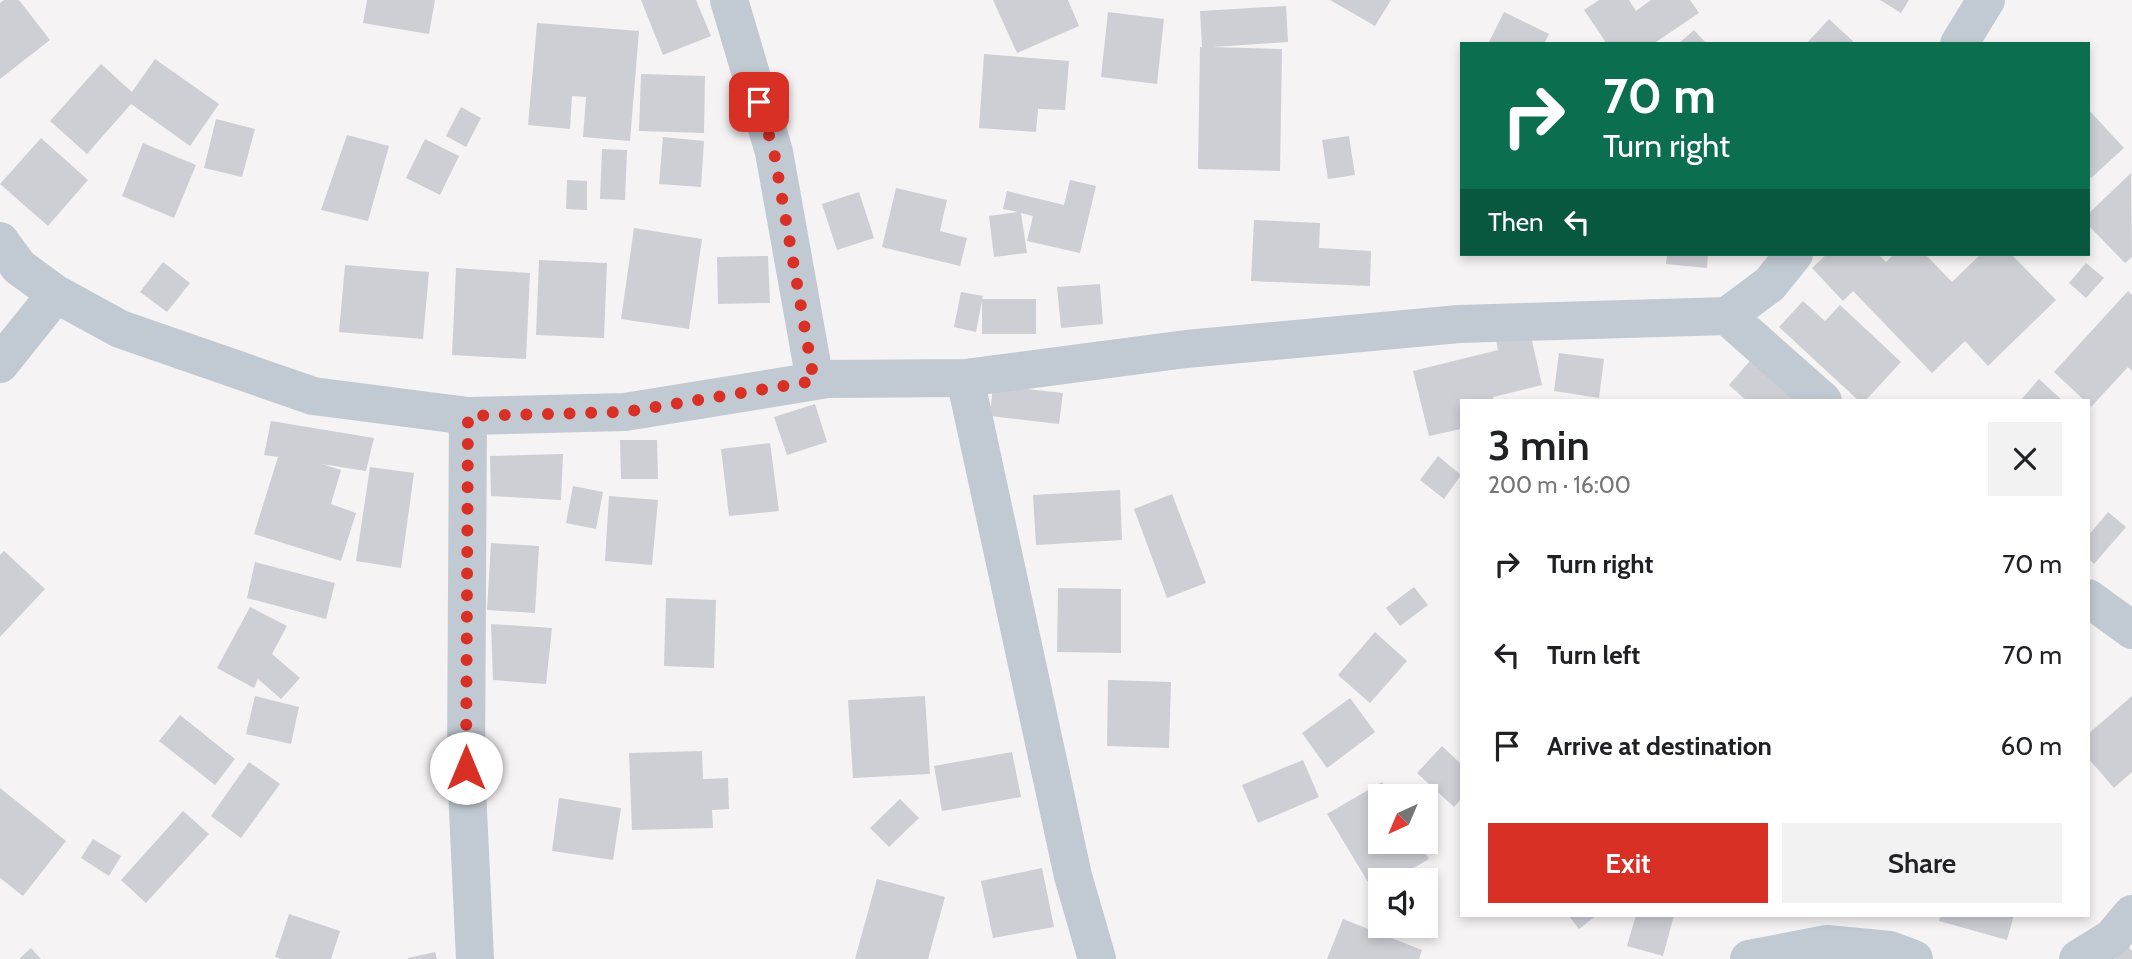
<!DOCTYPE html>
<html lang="en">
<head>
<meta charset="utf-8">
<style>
	:root { --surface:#fff; --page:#f2f2f2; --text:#202124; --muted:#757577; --accent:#d93025 }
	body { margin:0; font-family:Cabin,sans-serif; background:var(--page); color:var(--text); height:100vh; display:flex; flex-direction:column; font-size:26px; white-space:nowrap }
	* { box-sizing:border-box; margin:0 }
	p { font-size:23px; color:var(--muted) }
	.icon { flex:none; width:38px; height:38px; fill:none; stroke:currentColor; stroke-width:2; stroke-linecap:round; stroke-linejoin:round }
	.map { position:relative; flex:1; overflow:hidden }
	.panel { position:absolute; left:1460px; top:399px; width:630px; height:518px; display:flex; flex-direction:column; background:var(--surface); border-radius:0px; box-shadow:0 4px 10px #0003 }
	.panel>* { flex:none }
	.hud { position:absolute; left:1460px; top:42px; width:630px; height:214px; border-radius:0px; box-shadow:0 4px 10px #0003; background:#0b6e4f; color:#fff; overflow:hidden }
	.needle { width:46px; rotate:224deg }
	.controls { position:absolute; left:1368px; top:784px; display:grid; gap:14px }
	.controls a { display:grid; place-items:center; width:70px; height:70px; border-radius:0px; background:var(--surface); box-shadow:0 4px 10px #0003; font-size:35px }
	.pin { position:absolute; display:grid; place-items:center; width:60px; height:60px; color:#fff; margin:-30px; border-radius:14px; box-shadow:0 4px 10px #0006 }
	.me { position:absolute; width:77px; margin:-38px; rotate:0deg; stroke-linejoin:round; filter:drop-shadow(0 0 5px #0008) }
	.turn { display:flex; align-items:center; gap:24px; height:147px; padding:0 28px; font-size:32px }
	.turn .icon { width:91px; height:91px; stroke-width:2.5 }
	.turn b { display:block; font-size:49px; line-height:60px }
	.then { display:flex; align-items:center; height:66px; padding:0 28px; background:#0003; gap:14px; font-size:26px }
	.round { display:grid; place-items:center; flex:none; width:74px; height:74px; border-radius:0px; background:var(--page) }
	.head { display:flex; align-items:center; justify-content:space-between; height:119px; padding:0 28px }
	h1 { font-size:42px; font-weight:600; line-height:52px }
	.button { display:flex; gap:14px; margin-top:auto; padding:14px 28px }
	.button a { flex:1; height:80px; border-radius:0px; background:var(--accent); color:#fff; font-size:28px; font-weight:600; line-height:80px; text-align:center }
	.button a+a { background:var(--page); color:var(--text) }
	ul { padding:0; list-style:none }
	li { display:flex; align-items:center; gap:21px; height:91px; padding:0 28px }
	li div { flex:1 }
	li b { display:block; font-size:26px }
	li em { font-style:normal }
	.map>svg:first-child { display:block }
	.building { fill:#cdcfd5 }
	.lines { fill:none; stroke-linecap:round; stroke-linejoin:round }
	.minor { stroke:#c1cad2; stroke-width:38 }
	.route { stroke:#d93025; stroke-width:12; stroke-dasharray:0 21.6 }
</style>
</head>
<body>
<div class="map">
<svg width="2132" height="959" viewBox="0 0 2132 959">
	<rect width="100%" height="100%" fill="#f5f3f3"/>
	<path class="building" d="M4 0H19L50 40 0 79V3Z
		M367 0H435L429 34 363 23Z
		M641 0H696L711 36 663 55Z
		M993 0H1068L1079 26 1017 53Z
		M1330 0H1391L1375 26Z
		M1599 0H1629L1636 11 1651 0H1690L1699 13 1653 44H1607L1584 10Z
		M1880 0H1909L1901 13Z
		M1286 6 1288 42 1213 47 1282 49 1280 171 1198 169 1200 47H1202L1200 11Z
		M1108 12 1164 19 1157 84 1101 77Z
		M1504 12 1549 34 1544 44H1488Z
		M1829 19 1856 44H1806Z
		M537 23 639 31 630 141 583 137 586 97 572 96 570 129 528 125Z
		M1694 30 1707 44H1678Z
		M984 54 1069 61 1065 110 1038 109 1036 132 979 128Z
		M155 59 219 104 190 146 131 104 87 154 50 121 101 64 132 92Z
		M641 74 705 76 704 133 639 131Z
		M461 107 481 118 466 147 446 136Z
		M2088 109 2124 148 2091 178 2088 175Z
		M216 119 255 129 242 177 204 168Z
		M347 135 389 146 368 221 321 210Z
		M1349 136 1355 175 1328 179 1322 140Z
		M663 137 704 141 701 187 659 184Z
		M41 138 88 180 48 226 0 184Z
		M425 139 459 156 440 195 406 178Z
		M143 143 196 165 174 218 122 196Z
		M602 149 627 150 625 200 600 199Z
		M2131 173 2132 257 2125 263 2088 225V214Z
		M567 180 587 181V210L566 209Z
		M1070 180 1096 186 1080 253 1027 241 1033 216 1021 213 1027 253 994 257 989 216 1018 212 1003 209 1007 191 1064 205Z
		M896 188 947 200 940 231 967 238 960 266 882 247Z
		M859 192 874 238 837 250 822 204Z
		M1254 220 1320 223 1319 248 1371 251 1370 286 1251 281Z
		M634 228 702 239 689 329 621 319Z
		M1667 254H1708L1707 268 1666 264Z
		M1827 254H1878L1886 262 1894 254H1925L1952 282 1981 254H2011L2056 300 1988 366 1965 341 1932 373 1853 291 1843 301 1812 268Z
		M768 256 770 303 718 304 717 257Z
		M539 260 607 263 604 338 536 335Z
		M163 262 190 283 167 312 140 292Z
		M2086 263 2104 278 2086 298 2069 283Z
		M345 265 429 272 423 339 339 332Z
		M456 268 530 273 526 359 452 355Z
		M1100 284 1103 324 1061 328 1057 287Z
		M2128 291 2132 295V371L2128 367 2091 407 2088 401H2085L2054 372Z
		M961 292 983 296 982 299H1036V334H982V301L976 332 954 327Z
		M1803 301 1825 321 1840 305 1901 362 1865 401H1859L1779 327Z
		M1530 332 1542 385 1493 397 1494 401H1461V429L1429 436 1413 371 1498 350 1496 340Z
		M1559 353 1604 359 1599 398 1554 391Z
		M1755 355 1807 401H1747L1729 385Z
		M2039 379 2063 401H2020Z
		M993 385 1063 393 1059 424 990 416Z
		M815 404 827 442 787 455 774 417Z
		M271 421 374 438 366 471 322 464 341 470 331 504 356 513 341 561 254 534 278 457 264 455Z
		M620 440H657L658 479H621Z
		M770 443 779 511 729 516 721 449Z
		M563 454 561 500 491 496 490 456Z
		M1438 456 1461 475 1444 499 1420 480Z
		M370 467 414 473 401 568 356 561Z
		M573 486 603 492 596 529 566 523Z
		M1120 490 1122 540 1036 545 1033 495Z
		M1172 494 1206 583 1167 598 1134 509Z
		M609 496 658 500 652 565 605 561Z
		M2108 512 2126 527 2094 564 2088 558V536Z
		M491 543 539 546 535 613 487 610Z
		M4 551 45 589 0 637V555Z
		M255 562 335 583 326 619 247 598Z
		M1414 587 1428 605 1400 626 1386 608Z
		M1058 588 1121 589V653L1057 652Z
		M666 598 716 600 714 668 664 666Z
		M250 607 287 626 272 654 300 678 281 699 258 679 254 688 217 668Z
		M491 624 552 628 546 684 493 680Z
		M1375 632 1407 661 1370 703 1338 675Z
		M1108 680 1171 682 1169 748 1107 746Z
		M255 696 299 707 291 744 246 734Z
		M925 696 930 774 853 778 848 700Z
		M2132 696V772L2114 788 2088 758V734Z
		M1350 698 1375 732 1327 768 1302 733Z
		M180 715 235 759 215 785 159 741Z
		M1442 746 1461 764V799L1454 807 1417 773Z
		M702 751 703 779 728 778 729 809 712 810 713 828 632 830 629 753Z
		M1012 752 1021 797 942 811 934 766Z
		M1303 760 1319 797 1258 823 1242 785Z
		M249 762 280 784 241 838 211 816Z
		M1382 782 1391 796H1381V842H1418L1429 859 1393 880H1381V887L1374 892 1327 814Z
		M0 788 66 841 23 896 0 878Z
		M559 798 621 808 613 860 552 851Z
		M900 799 919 818 889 847 870 828Z
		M183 811 209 834 146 903 121 880Z
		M93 839 121 856 109 876 81 858Z
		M1042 868 1054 927 993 938 981 881Z
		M877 879 945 897 928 959H855Z
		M289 914 340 931 331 959H281L275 957Z
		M1568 915H1597L1579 929Z
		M1636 915H1674L1663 956 1627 946Z
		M1941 915H2014L2007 940 1939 921Z
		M1343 919 1422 950 1419 959H1327Z
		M2127 946 2132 951V959H2115Z
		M31 948 41 959H19Z
		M435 952 437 959H408V958Z"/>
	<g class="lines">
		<path class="minor" d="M729 0 774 152 815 381
			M1959 44 1986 0
			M0 241 19 267 56 294 120 329 313 396 468 416 625 412 828 379 965 378 1186 349 1459 324 1727 316 1770 284 1794 254
			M1727 316 1823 401
			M0 364 56 294
			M965 378 1073 876 1097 959
			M468 416 466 768 475 959
			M2088 598 2132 630
			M1749 959 1827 944 1890 950 1914 959
			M2078 959 2112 938 2132 914"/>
	</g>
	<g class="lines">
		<path class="route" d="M466 768 468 416 625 412 814 381 774 152 759 102"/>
	</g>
</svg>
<div class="controls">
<a><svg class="needle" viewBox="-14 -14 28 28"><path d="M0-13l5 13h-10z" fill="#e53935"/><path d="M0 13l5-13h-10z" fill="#757577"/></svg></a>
<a><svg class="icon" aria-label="sound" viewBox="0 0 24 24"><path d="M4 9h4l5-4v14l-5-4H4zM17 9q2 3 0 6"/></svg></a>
</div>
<div class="pin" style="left:759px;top:102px;background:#d93025"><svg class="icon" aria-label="arrive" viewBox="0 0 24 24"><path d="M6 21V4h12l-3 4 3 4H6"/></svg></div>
<svg class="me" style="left:466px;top:768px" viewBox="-20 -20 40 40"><circle r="19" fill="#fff"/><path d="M0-13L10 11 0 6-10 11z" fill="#d93025"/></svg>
<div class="hud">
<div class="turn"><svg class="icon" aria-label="right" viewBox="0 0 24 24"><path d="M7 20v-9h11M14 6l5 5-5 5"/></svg><div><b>70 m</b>Turn right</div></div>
<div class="then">Then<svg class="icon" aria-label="left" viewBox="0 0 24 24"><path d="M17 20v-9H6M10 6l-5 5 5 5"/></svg></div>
</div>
<section class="panel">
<div class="head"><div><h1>3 min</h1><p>200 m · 16:00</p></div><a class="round"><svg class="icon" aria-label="close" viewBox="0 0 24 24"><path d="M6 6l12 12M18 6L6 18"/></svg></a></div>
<ul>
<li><svg class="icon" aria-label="right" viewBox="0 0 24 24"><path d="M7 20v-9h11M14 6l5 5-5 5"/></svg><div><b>Turn right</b></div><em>70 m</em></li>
<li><svg class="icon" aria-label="left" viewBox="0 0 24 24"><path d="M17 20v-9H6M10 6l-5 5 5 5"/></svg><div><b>Turn left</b></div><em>70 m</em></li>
<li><svg class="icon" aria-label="arrive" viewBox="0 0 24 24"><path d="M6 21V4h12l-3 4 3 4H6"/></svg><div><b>Arrive at destination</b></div><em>60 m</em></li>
</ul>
<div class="button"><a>Exit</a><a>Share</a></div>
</section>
</div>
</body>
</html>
